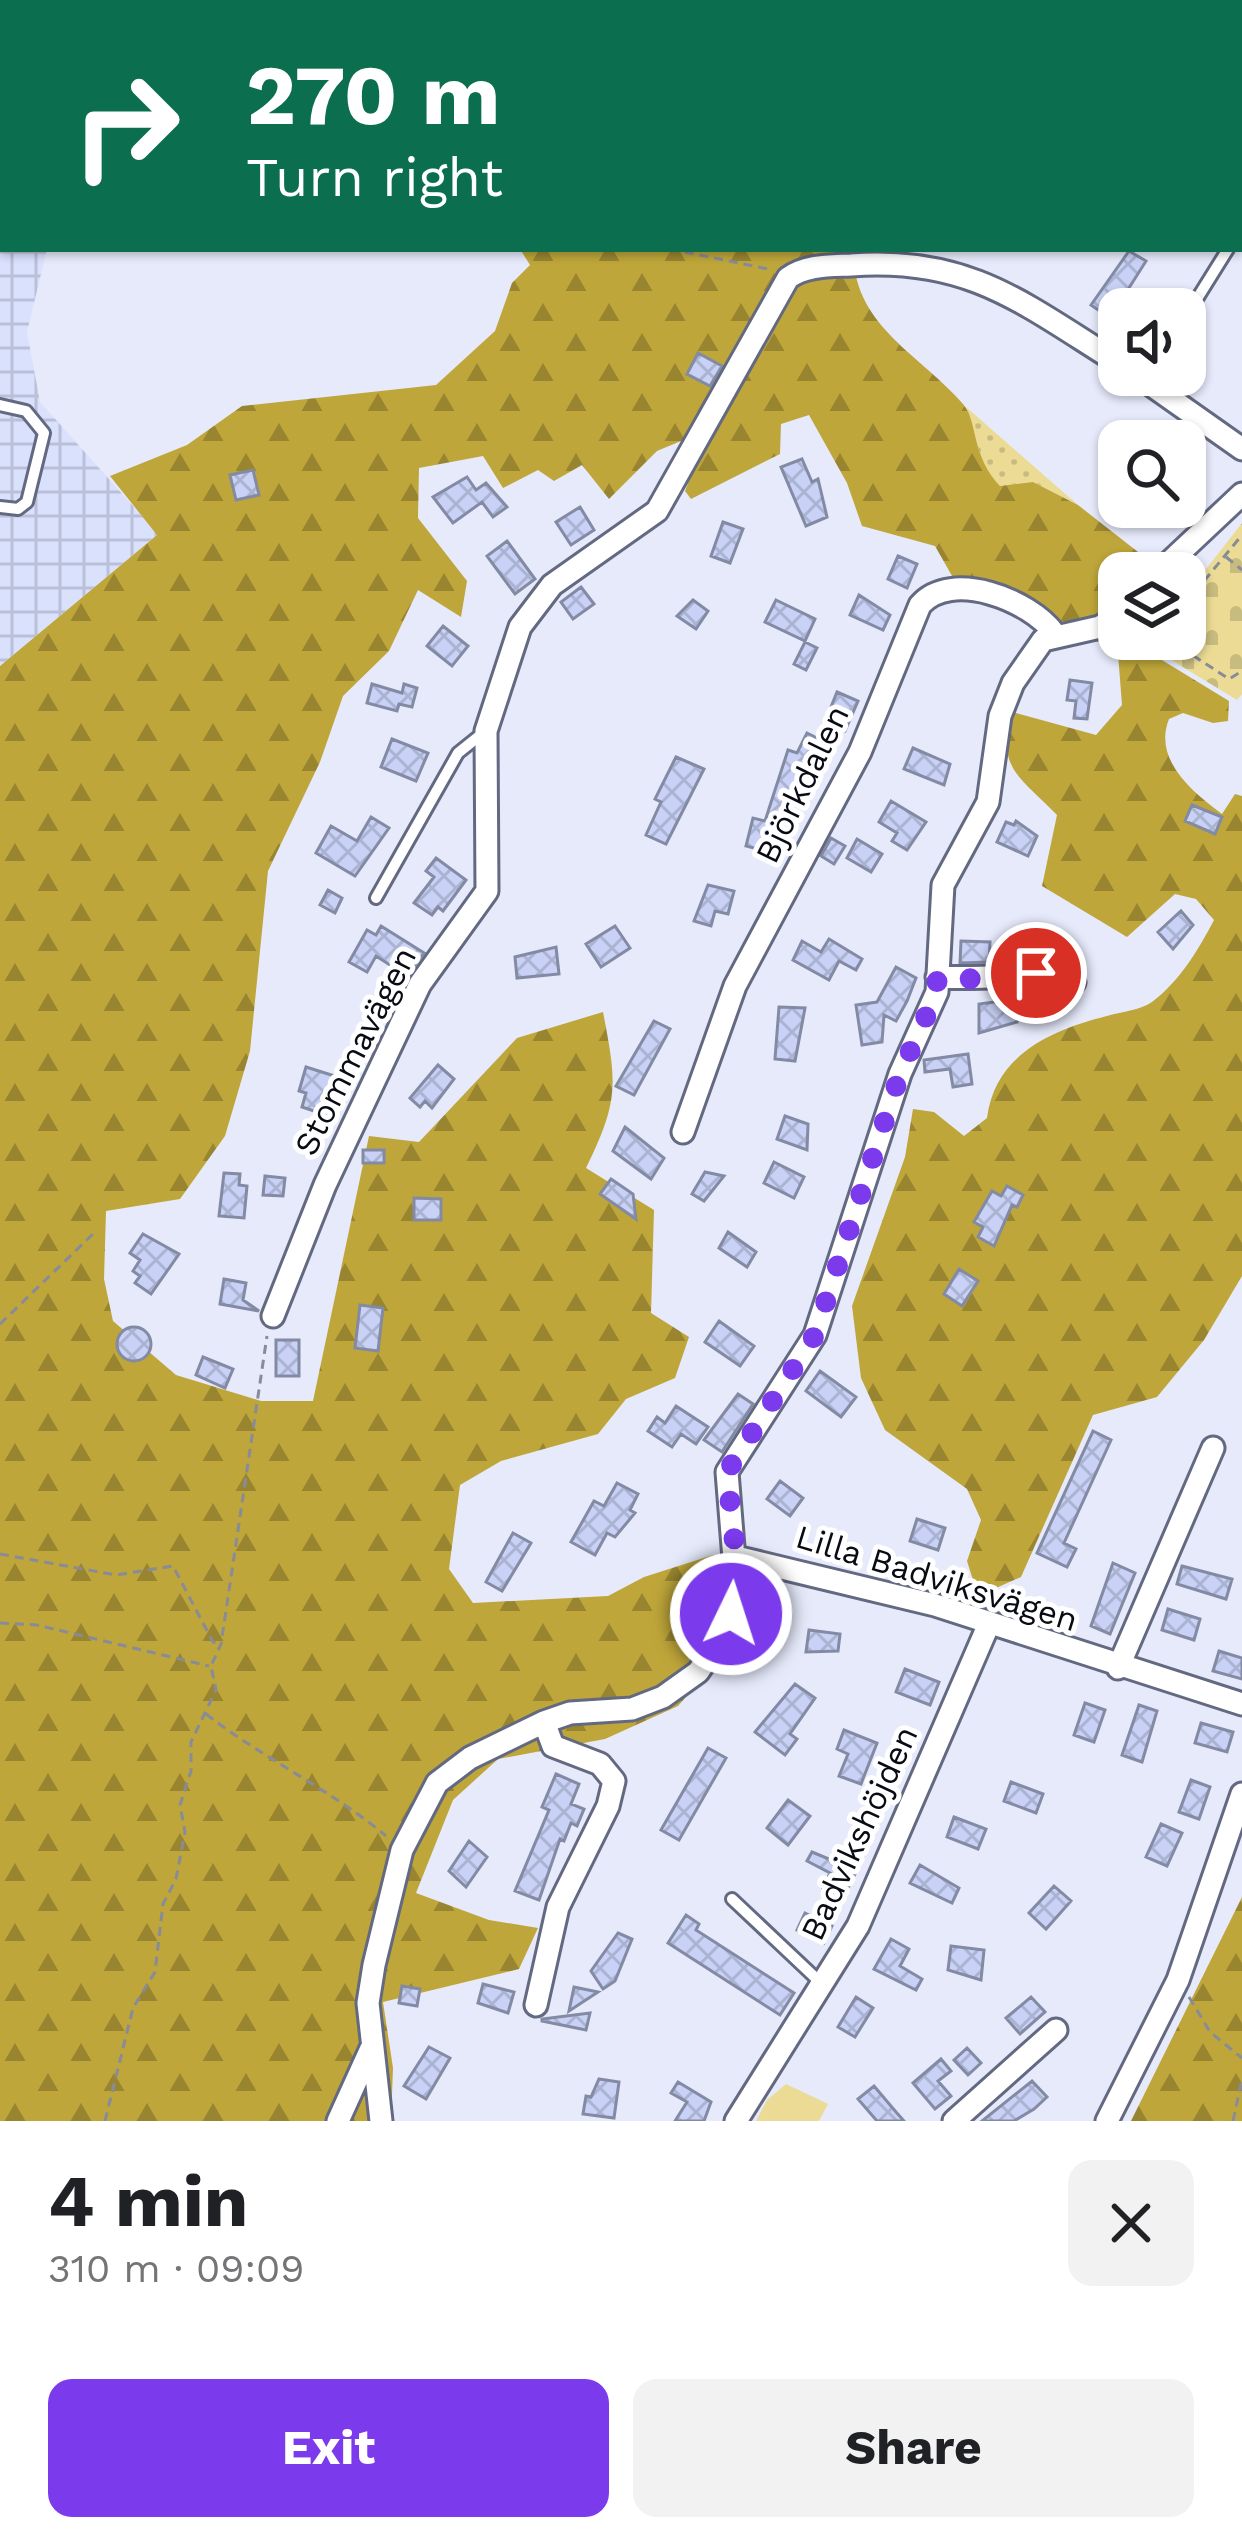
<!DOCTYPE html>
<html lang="en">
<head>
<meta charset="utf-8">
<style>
	:root { --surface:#fff; --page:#f2f2f2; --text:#202124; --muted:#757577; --accent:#7c3aed }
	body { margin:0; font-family:"Work Sans",sans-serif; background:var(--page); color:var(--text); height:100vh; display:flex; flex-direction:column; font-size:45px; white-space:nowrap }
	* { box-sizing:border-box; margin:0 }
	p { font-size:39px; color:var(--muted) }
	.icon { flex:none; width:66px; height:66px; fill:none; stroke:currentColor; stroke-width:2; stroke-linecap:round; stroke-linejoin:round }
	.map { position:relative; height:2121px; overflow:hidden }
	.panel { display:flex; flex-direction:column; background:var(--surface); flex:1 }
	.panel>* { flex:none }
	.guide { position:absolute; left:0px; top:0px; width:1242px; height:252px; box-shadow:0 3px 9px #0004; background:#0b6e4f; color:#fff; overflow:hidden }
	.controls { position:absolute; left:1098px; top:288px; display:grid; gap:24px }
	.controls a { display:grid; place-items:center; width:108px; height:108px; border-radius:24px; background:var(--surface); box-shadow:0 3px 9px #0004; font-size:60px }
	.pin { position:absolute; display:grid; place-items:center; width:102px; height:102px; color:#fff; margin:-51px; border:6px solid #fff; border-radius:50%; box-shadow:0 3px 12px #0007 }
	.me { position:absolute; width:132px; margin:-66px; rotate:4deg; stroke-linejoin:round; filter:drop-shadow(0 0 9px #0008) }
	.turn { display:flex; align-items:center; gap:42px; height:252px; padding:0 48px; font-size:54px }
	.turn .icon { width:156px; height:156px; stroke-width:2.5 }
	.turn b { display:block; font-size:84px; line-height:102px }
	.round { display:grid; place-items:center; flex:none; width:126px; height:126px; border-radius:24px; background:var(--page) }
	.summary { display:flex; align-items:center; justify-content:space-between; height:204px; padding:0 48px }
	h1 { font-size:72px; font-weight:700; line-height:90px }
	.cta { display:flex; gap:24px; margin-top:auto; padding:24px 48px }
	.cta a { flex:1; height:138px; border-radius:24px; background:var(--accent); color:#fff; font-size:48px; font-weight:700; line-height:138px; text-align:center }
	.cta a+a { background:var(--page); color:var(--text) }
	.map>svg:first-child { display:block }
	.industrial { fill:url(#industrial-grid) }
	.grass { fill:url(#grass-dots) }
	.forest { fill:url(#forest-firs) }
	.cemetery { fill:url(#cemetery-stones) }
	.park { fill:#ebdb94 }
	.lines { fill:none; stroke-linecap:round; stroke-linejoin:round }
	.stream { stroke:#bcc8fe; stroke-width:4.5 }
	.building { fill:url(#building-cross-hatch); stroke:#838aa4; stroke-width:3 }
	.lane-casing { stroke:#636981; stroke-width:16 }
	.street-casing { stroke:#636981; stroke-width:27 }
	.path { stroke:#888b98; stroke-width:3; stroke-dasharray:9 6; stroke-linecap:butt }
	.lane { stroke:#fff; stroke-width:10 }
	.street { stroke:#fff; stroke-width:21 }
	.route { stroke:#7c3aed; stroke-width:21; stroke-dasharray:0 37.8 }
	.labels { text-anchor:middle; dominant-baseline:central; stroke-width:10; stroke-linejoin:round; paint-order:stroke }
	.street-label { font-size:33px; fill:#090b14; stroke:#fff }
</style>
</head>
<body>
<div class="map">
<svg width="1242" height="2121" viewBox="0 0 1242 2121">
	<defs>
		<pattern id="industrial-grid" width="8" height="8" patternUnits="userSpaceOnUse" patternTransform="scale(3)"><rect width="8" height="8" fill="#dae1fd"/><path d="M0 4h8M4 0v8" fill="none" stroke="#bac0d8"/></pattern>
		<pattern id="grass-dots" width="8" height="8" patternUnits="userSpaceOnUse" patternTransform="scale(3)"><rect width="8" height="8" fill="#ebdb94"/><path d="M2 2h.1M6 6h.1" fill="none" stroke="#c8bb7f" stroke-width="1.8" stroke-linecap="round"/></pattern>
		<pattern id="forest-firs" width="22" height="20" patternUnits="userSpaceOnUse" patternTransform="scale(3)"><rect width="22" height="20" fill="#bea63a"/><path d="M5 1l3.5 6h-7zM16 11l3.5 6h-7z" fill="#998530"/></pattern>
		<pattern id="cemetery-stones" width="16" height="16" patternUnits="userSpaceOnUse" patternTransform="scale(3)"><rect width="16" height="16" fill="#ebdb94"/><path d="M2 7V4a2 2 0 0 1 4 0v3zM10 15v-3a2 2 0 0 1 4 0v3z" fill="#c8bb7f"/></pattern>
		<pattern id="building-cross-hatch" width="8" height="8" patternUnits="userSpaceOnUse" patternTransform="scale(3)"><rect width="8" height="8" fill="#c9d2f6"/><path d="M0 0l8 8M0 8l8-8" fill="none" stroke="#abb3d2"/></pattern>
	</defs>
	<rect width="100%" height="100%" fill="#e6eafb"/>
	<path class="industrial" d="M0 0H98L3 3V249H47L27 332 40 402 158 534 0 666Z"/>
	<path class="grass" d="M966 407 1078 505 1033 482 1000 486 985 470Z"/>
	<path class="forest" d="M520 249H861L853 251C854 327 919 353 963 404 978 421 971 456 1000 486L1033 482 1078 505 1138 552 1146 573H1119V639H1144L1139 646 1229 701 1228 721 1213 723 1183 713 1169 719C1153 759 1191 791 1222 814L1235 794 1242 796V1276L1204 1340 1157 1397 1093 1415 1021 1577 978 1596 967 1561 981 1520 967 1489 885 1430 861 1378 852 1306 905 1157 913 1109 934 1112 964 1136 987 1118C995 1055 1051 1030 1107 1016 1120 1012 1141 1010 1152 1002 1179 982 1199 949 1214 920L1196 899 1175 894 1127 937 1042 886 1057 815C1017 774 999 771 1009 711L1096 735 1122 705 1117 641 1068 642 1013 613 964 597 935 546 862 526 847 483 809 415 781 424 780 454 691 499 685 491 699 456 681 441 657 451 609 499 582 465 554 481 538 470 503 488 483 456 419 468 418 518 467 581 461 617 418 590 389 651 343 696 320 762 268 871 250 1051 225 1136 180 1199 106 1211 104 1279 113 1321 176 1375 261 1401H313L369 1136 419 1142 517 1038 603 1012C617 1084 619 1101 586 1168L654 1210 651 1313 689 1337 675 1378 626 1399 598 1434 501 1461 460 1485 449 1569 473 1603 608 1596 644 1577 713 1555 738 1568 745 1630 678 1706 605 1739 498 1759 453 1800 416 1893 489 1920 538 1928 519 1969 383 2002 393 2068 391 2121H0V666L157 535 110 476 187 445 242 406 436 385 495 331 512 283 530 265Z
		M1242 1897V2121H1131Z"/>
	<path class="cemetery" d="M1242 523V694L1237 700 1145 644 1185 639V596Z"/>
	<path class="park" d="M786 2084 828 2104 819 2121H756L767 2100Z"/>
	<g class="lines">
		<path class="stream" d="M140 3 141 0"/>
	</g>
	<path class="building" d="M1129 251 1146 261 1110 318 1091 305Z
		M698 353 722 366 710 386 687 374Z
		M802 459 812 482 818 479 827 517 806 526 781 467Z
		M253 470 259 495 236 500 230 475Z
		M467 477 476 490 486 483 507 507 493 517 482 502 453 523 433 497Z
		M580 507 594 530 571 545 556 522Z
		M723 522 743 529 730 563 711 556Z
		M507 541 535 579 515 594 487 556Z
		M898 556 917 564 907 588 888 579Z
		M581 587 594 604 573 619 561 602Z
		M859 595 890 615 883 630 850 615Z
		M693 600 708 611 696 629 677 616Z
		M776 600 815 619 805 641 765 622Z
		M443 626 468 646 452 666 427 646Z
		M805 642 817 648 806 670 794 664Z
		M1070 680 1092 683 1087 719 1074 718 1076 701 1067 700Z
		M372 684 402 693 404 684 417 688 412 707 399 704 397 711 367 703Z
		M837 692 858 701 845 731 825 722Z
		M807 733 823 741 814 771 808 770 797 794 791 792 778 846 773 853 746 846 753 818 765 821 788 750 797 753Z
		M392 739 428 753 416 781 381 767Z
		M913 748 950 764 944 785 904 769Z
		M676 757 704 769 666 844 646 835 661 802 655 799Z
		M891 801 926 822 907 850 892 841 897 833 879 822Z
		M1192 805 1222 817 1215 834 1185 821Z
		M371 817 389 828 355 876 316 853 331 826 357 841Z
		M1016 821 1037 836 1028 856 997 842 1006 822 1014 825Z
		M831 838 845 846 834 864 821 856Z
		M857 839 882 854 871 872 847 858Z
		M436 858 466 880 443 911 438 907 432 915 414 903 434 877 426 871Z
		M708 885 734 891 728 914 715 911 711 926 694 921Z
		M328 890 342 898 335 913 320 905Z
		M1181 911 1193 925 1173 949 1158 932Z
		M381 926 424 953 407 976 376 956 367 972 349 962 367 930 376 935Z
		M615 926 630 948 601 967 586 944Z
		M829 939 862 959 856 970 839 961 829 980 793 960 802 941 821 952Z
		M961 941 990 942 989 962 960 963Z
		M556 947 559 974 517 978 515 957Z
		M896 967 916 978 907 1001 896 1021 884 1015 882 1042 862 1045 856 1005 877 1002Z
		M1018 991 1017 1022 979 1033V1004L1002 1001V992Z
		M779 1007 805 1008 795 1061 775 1059Z
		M654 1021 670 1029 634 1095 616 1086Z
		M968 1054 972 1084 953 1087 950 1069 925 1072 924 1060Z
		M438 1065 454 1079 432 1108 425 1101 420 1107 410 1098Z
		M306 1067 341 1078 329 1116 302 1107 306 1093 299 1091Z
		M785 1116 808 1124 807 1150 777 1139Z
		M625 1127 664 1158 651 1179 613 1151Z
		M363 1150H384V1163H363Z
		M774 1162 804 1177 794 1198 764 1183Z
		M705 1172 724 1176 704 1201 692 1194Z
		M224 1173 240 1174 239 1185 247 1186 244 1218 219 1216Z
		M265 1176 285 1178 283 1196 263 1195Z
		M611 1179 633 1194 636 1219 600 1194Z
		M1007 1186 1023 1195 1017 1207 1012 1205 994 1246 978 1237 983 1227 974 1222 992 1191 1001 1196Z
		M414 1198 441 1199V1220H414Z
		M728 1232 756 1252 747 1267 719 1248Z
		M143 1234 179 1254 151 1294 135 1283 140 1276 133 1271 140 1260 130 1253Z
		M959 1269 978 1281 962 1306 944 1294Z
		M224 1279 246 1283 243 1300 259 1311 220 1304Z
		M360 1305 383 1308 378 1351 355 1348Z
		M719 1321 754 1346 740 1366 705 1342Z
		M117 1344a17 17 0 1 1 34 0a17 17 0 1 1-34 0Z
		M276 1340H299V1376H276Z
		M203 1357 233 1369 225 1388 196 1375Z
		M820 1371 856 1397 841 1417 806 1391Z
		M738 1394 753 1404 722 1452 704 1440Z
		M676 1406 708 1427 696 1444 681 1434 672 1447 648 1431 657 1417 665 1423Z
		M1093 1431 1111 1440 1064 1543 1076 1549 1067 1567 1037 1553Z
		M780 1481 803 1498 790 1516 767 1499Z
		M617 1483 638 1494 630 1510 635 1513 615 1537 607 1533 595 1555 571 1542 594 1501 604 1506Z
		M917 1519 945 1528 938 1550 910 1541Z
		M513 1533 531 1543 502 1591 486 1582Z
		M1113 1563 1135 1573 1110 1634 1091 1626Z
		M1182 1566 1232 1579 1226 1599 1177 1584Z
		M1168 1609 1200 1619 1194 1640 1162 1630Z
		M809 1630 840 1634 838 1651 806 1652Z
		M1219 1651 1242 1658V1679L1213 1671Z
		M905 1669 939 1682 930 1705 896 1692Z
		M795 1684 815 1698 790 1734 797 1739 785 1755 755 1732Z
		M1085 1703 1105 1710 1094 1742 1074 1735Z
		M1139 1705 1157 1711 1142 1762 1122 1755Z
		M1201 1723 1233 1732 1227 1752 1195 1743Z
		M844 1730 877 1743 861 1784 839 1776 848 1754 837 1749Z
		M708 1748 726 1758 679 1840 661 1830Z
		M556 1774 579 1784 571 1804 584 1809 577 1826 571 1823 564 1841 560 1839 539 1900 515 1891 549 1810 542 1807Z
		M1191 1780 1210 1787 1199 1819 1179 1812Z
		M1011 1782 1043 1794 1036 1813 1004 1801Z
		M788 1800 810 1816 788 1845 767 1828Z
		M954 1817 986 1829 978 1849 947 1837Z
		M1161 1824 1182 1833 1167 1866 1146 1857Z
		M469 1841 487 1857 466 1887 449 1871Z
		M812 1852 836 1862 841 1852 861 1862 843 1898 823 1888 830 1873 807 1861Z
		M920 1865 959 1888 952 1903 910 1883Z
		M1054 1886 1071 1901 1046 1929 1029 1913Z
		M805 1913 832 1926 824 1943 797 1930Z
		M686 1915 699 1924 696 1930 794 1993 780 2015 668 1943Z
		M618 1933 632 1939 615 1981 603 1989 591 1971Z
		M891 1939 909 1949 900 1966 922 1979 916 1990 874 1969Z
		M951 1946 984 1950 981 1980 948 1970Z
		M483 1984 514 1992 508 2013 478 2003Z
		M402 1986 420 1989 417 2006 399 2003Z
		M574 1987 598 1992 569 2011Z
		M856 1997 873 2008 855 2037 838 2027Z
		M1031 1997 1045 2012 1020 2034 1006 2018Z
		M590 2013 586 2030 542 2021V2019Z
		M429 2047 450 2058 426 2099 404 2086Z
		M967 2048 981 2063 968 2075 954 2060Z
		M941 2059 951 2071 938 2081 951 2096 935 2109 913 2083Z
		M599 2079 619 2082 614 2118 583 2114 586 2096 591 2097Z
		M1032 2081 1047 2097 1034 2109 1014 2121H982Z
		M678 2082 711 2102 704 2121H675L687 2102 671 2093Z
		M874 2086 896 2112 904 2121H877L858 2099Z"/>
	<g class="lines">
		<g class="lane-casing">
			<path id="lane" d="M1239 228 1242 222
				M1185 318 1228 249
				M0 405 26 411 44 433 27 502 18 509 0 507
				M376 898 458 753 483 733
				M732 1899 821 1983"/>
		</g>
		<g class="street-casing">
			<path id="street" d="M0 115 3 116
				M1137 375 1242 449
				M1158 573 1242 494
				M937 977C985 980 1028 971 1074 982
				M683 1132 735 986 860 752 920 605C951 569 1030 600 1054 633
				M273 1316 325 1185 420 984 487 891 486 731 520 627 552 585 657 511 788 278C806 265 829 266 851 265 969 256 1024 304 1119 363
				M736 1557 935 1605 1242 1704
				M1118 1668 1213 1448
				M536 2005 558 1907 608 1806 614 1781 600 1764 553 1746 544 1722
				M338 2121 372 2046
				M381 2121 368 2003 374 1965 402 1850 437 1783 470 1758 544 1722 570 1713 632 1709 663 1697 698 1672 724 1635 736 1584 727 1472 815 1335 900 1074 937 992 943 885 988 802 1000 716 1013 683 1043 640 1100 627 1119 615
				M736 2121 858 1926 988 1626
				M954 2121 1056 2030
				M1107 2121 1178 1980 1242 1794"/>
		</g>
		<path class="path" d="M172 0V3
			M962 3 963 0
			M670 249 768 269
			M1226 557 1242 570
			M1185 604 1242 535
			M1168 639 1229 679 1242 671
			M0 1324 95 1232
			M0 1554 116 1575 173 1566 213 1642 219 1643
			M0 1623 37 1625 209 1666
			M206 1714C264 1759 330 1789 386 1836
			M1189 1997 1210 2032 1242 2058
			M105 2121 133 2008 155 1972 163 1904 176 1879 185 1832 180 1805 191 1771V1742L216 1690 211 1666 221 1644 267 1336
			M1233 2121 1242 2079"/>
		<use href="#lane" class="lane"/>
		<use href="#street" class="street"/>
	</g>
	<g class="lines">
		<path class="route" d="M731 1614 736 1557 727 1472 815 1335 900 1074 937 992V977L992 980 1036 973"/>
	</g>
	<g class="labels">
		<g class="street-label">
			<text transform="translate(802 784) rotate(-64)">Björkdalen</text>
			<text transform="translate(355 1051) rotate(-63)">Stommavägen</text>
			<text transform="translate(937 1578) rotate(17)">Lilla Badviksvägen</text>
			<text transform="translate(859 1833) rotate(-65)">Badvikshöjden</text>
		</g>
	</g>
</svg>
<div class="controls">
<a><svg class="icon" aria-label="sound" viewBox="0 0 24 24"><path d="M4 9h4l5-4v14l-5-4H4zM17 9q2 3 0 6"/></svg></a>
<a><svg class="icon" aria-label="search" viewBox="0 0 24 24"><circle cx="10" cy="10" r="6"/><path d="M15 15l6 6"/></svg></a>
<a><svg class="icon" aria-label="layers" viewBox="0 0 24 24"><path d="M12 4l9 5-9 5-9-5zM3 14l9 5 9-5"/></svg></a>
</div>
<div class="pin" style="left:1036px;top:973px;background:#d93025"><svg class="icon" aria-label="arrive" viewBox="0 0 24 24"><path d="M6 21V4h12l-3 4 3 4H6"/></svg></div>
<svg class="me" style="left:731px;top:1614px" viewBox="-20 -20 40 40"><circle r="17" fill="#7c3aed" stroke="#fff" stroke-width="3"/><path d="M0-11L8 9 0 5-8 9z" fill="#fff"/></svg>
<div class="guide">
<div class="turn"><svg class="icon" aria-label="right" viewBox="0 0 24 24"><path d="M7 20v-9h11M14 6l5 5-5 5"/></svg><div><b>270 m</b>Turn right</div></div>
</div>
</div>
<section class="panel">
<div class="summary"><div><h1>4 min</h1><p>310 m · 09:09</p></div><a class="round"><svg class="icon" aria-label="close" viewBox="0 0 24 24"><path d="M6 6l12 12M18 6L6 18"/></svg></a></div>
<div class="cta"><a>Exit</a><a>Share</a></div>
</section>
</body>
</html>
